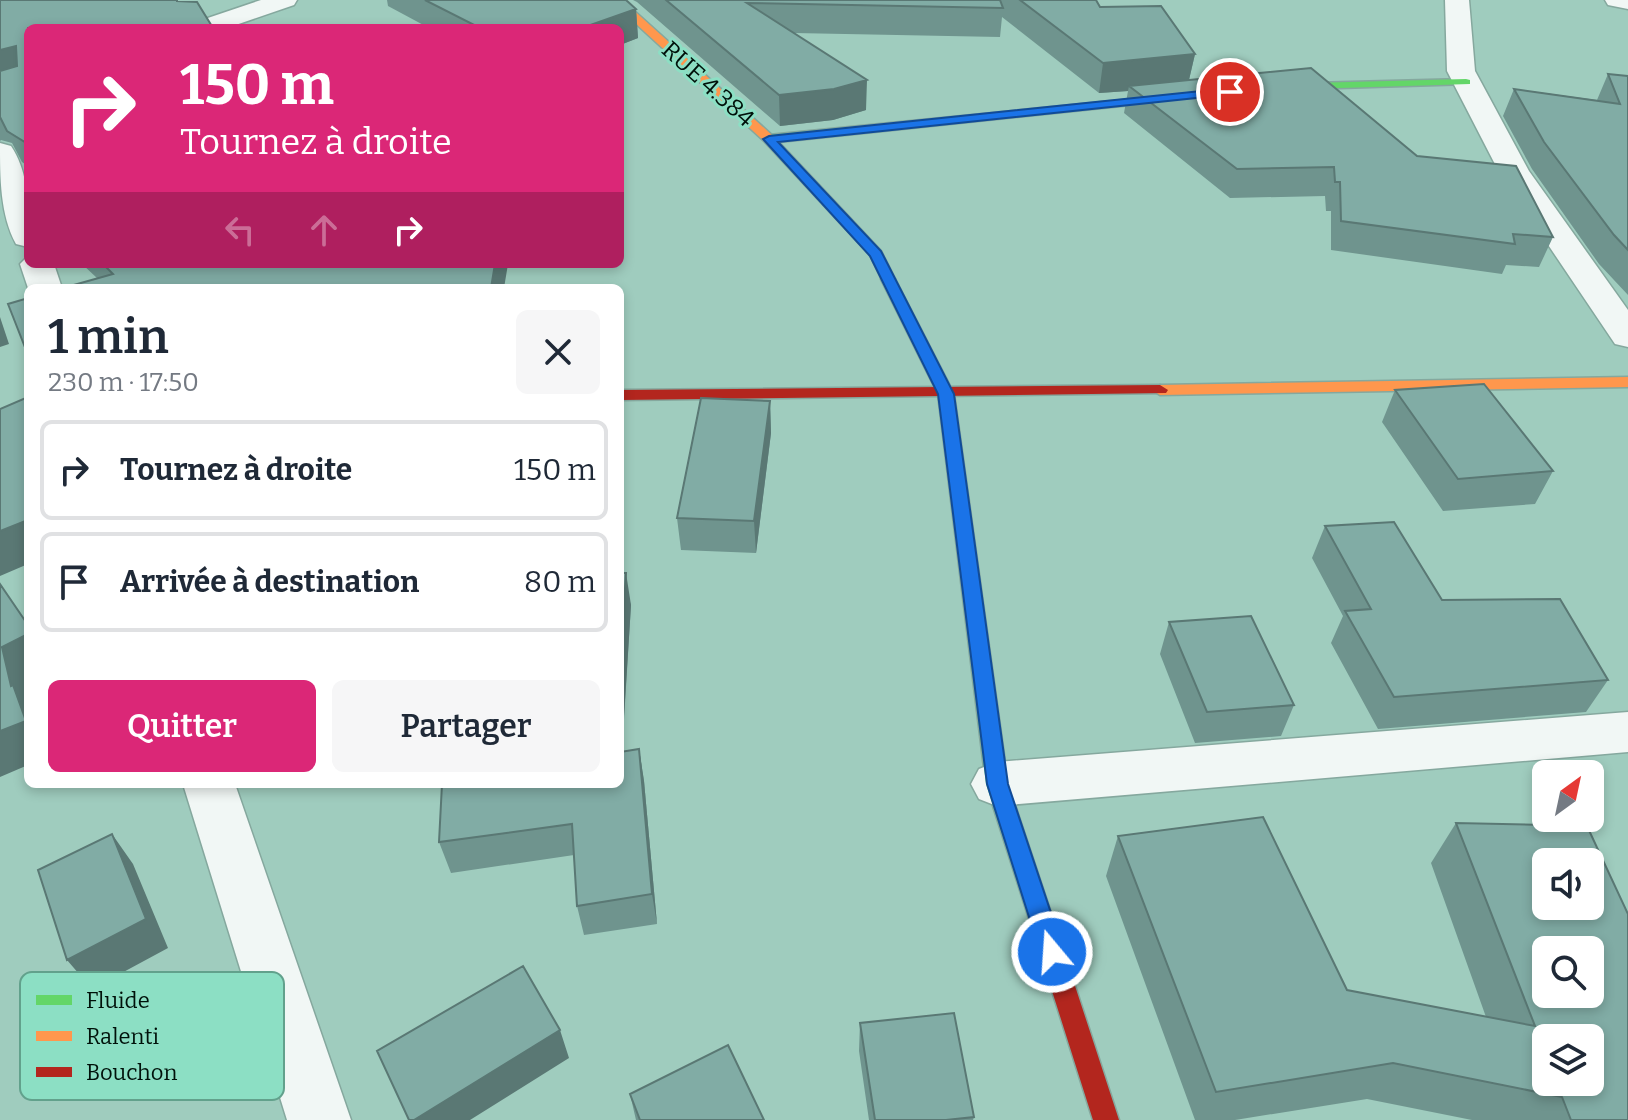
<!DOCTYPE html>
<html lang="fr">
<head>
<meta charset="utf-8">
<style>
	:root { --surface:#fff; --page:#f6f6f7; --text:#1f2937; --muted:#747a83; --line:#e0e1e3; --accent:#db2777 }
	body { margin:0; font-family:Bitter,serif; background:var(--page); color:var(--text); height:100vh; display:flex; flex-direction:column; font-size:30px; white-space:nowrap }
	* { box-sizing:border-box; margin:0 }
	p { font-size:26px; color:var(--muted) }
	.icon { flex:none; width:44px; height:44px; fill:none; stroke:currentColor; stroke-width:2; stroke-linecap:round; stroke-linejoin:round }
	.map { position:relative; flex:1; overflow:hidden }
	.details { position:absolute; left:24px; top:284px; width:600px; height:504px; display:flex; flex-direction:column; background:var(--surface); border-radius:12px; box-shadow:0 4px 12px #0003 }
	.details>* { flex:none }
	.banner { position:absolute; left:24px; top:24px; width:600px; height:244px; border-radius:12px; box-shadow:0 4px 12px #0003; background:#db2777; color:#fff; overflow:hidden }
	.needle { width:52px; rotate:33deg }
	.buttons { position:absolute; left:1532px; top:760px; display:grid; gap:16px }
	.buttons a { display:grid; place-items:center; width:72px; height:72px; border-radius:12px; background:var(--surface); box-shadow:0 4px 12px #0003; font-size:40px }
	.pin { position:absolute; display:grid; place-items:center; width:68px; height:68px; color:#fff; margin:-34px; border:4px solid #fff; border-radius:50%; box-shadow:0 2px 8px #0007 }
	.me { position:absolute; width:88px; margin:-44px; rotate:342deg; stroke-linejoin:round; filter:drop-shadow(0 0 6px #0008) }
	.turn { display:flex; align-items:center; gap:28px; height:168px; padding:0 24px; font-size:36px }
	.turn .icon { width:104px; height:104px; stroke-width:2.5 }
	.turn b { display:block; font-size:56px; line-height:68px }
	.lanes { display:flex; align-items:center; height:76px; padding:0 24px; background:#0003; justify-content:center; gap:40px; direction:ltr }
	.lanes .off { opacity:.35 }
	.round { display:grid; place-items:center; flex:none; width:84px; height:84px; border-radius:12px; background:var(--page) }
	.head { display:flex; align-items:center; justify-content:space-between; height:136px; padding:0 24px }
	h1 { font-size:48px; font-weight:600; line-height:60px }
	.action { display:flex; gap:16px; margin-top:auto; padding:16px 24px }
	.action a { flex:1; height:92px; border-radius:12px; background:var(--accent); color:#fff; font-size:32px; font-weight:600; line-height:92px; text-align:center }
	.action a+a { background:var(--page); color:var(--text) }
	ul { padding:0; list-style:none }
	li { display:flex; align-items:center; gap:24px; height:100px; margin:0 16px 12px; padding:0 8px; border:4px solid var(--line); border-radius:12px }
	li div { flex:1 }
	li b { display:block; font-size:30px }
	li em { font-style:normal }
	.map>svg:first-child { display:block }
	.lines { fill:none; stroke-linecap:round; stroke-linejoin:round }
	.street-casing { stroke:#85a89e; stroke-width:3 }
	.fast-casing { stroke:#85a89e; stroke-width:3 }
	.slow-casing { stroke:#85a89e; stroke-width:3 }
	.jam-casing { stroke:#85a89e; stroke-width:3 }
	.street { fill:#f1f7f5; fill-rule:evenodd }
	.fast { fill:#63d668; fill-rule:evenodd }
	.slow { fill:#ff974d; fill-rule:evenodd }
	.jam { fill:#b3261e; fill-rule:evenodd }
	.wall { fill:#6f948e }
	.shaded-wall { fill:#5a7874 }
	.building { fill:#81aca5; stroke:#5a7874; stroke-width:2; fill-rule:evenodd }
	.route { fill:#1a73e8; stroke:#114b97; stroke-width:2 }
	.labels { text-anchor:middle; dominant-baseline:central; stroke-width:6; stroke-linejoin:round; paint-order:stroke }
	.street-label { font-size:24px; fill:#00110a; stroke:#8cdfc4 }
	.key { fill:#8cdfc4; stroke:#62a18c; stroke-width:2 }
	.key-label { font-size:22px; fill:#00110a }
</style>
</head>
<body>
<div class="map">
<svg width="1628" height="1120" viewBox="0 0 1628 1120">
	<rect width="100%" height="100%" fill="#9fccbe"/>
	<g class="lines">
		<g class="street-casing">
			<path id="street" d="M261 0H297L294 5 227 28H189L193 23Z
				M1445 0H1469L1475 71 1529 171 1628 310V347L1615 344 1499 172 1447 71Z
				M1605 0H1628V9L1608 5Z
				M0 143 11 146C31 176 28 212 28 247L16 244C0 215 0 177 0 143Z
				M28 256V264H54L62 288H28L20 264Z
				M1628 712V752L997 806 979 799 971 784 979 769 997 762Z
				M183 784H235L351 1120H287Z"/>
		</g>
		<g class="fast-casing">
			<path id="fast" d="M1466 79 1470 80V84L1273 90 1267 87 1273 84Z
				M1184 94 1188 95V99L769 143 763 139 769 135Z
				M888 275 895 279 954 394 1008 784 1056 928 1052 935 1044 939 1036 935 1032 928 986 784 938 394 881 279Z"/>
		</g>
		<g class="slow-casing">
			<path id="slow" d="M600 0H614L630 7 773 136 881 251 895 279 893 282H883L870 255 765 142 622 11Z
				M1628 377V387L1160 395 1152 390 1160 385Z"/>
		</g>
		<g class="jam-casing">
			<path id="jam" d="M1160 385 1168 390 1166 393 620 400V390Z
				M1044 917 1052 921 1056 928 1119 1120H1093L1032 928 1036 921Z"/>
		</g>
		<use href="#street" class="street"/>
		<use href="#fast" class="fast"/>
		<use href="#slow" class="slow"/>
		<use href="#jam" class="jam"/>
	</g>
	<path class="wall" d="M0 0 28 28V166L22 162 12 143 1 140 0 141Z
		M387 0H626L636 9 638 38 620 45V28H429L388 6Z
		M633 0H1096L1100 7 1195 54 1189 80 1417 156 1553 237 1539 267 1506 265 1502 274 1331 250V211H1326L1325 196 1230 198 1124 113 1128 91 1099 93 1002 17 1000 37 794 33 866 110 833 120 780 126 637 2Z
		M1608 74 1628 76V295L1599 264 1532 169 1503 116 1514 89 1597 100Z
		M82 264H508L97 278Z
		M1395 390 1553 471 1535 504 1443 511 1382 422Z
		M770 401 771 433 756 553 681 550 677 518Z
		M1325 526 1442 600 1608 680 1586 712 1378 729 1331 643 1343 616 1312 558Z
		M620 573 631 605 622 752 639 749 644 781 657 924 584 935 577 906 574 855 451 873 439 842 620 784Z
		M1169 622 1294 705 1281 736 1195 743 1160 654Z
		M1456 823 1628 1120H1472L1367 1099 1235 1120H1195L1106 876 1118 836 1347 990 1486 1017 1431 863Z
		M860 1023 974 1117 973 1120H869L859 1051Z
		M630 1094 764 1120H636Z"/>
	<path class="shaded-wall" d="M636 9 638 38 620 45V28H582Z
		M16 46 28 72 0 84V50Z
		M1195 54 1188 84 1129 86 1128 91 1099 93 1103 63Z
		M867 80 866 110 833 120 780 126 779 95Z
		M495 264H508L504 288H491Z
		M0 317 9 344 0 347Z
		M770 401 771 433 756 553 754 521Z
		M28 520V564L0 576V531Z
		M626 573 631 605 620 779V663Z
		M28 634V681L26 682 28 690V765L0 777V731L11 686 2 647Z
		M639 749 644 781 657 924 652 894Z
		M112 834 133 864 168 948 92 989 67 960Z
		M560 1030 569 1058 470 1120H414Z"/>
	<path class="building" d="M0 0H177V1L197 2 213 28H28V144L7 131 0 117V71L17 66 16 46 0 50Z
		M425 0H626L636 9 582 28H480Z
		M666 0H1000L1003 8 747 3 867 80 834 89 779 95Z
		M1020 0H1096L1100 7 1161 6 1195 54 1103 63Z
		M1311 68 1417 156 1516 166 1553 237 1513 234 1515 244 1341 221 1340 182H1335L1334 167 1237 169 1129 86Z
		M1608 74 1628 76V250L1614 235 1544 142 1514 89 1620 104Z
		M103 264H495L491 288H63L113 274Z
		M28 298V355L8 304Z
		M1484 384 1553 471 1458 479 1395 390Z
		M28 397V520L0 531V409Z
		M701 398 770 401 754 521 677 518Z
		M1394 522 1442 600 1560 599 1608 680 1394 697 1345 611 1371 609 1325 526Z
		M620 573H626L620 663Z
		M0 584 28 625V634L2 647 11 686 13 685 26 721 0 731Z
		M1251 616 1294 705 1207 712 1169 622Z
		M639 749 652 894 577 906 572 824 439 842 442 784H620V752Z
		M1263 817 1347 990 1535 1026 1456 823 1587 826 1628 914V1120H1571L1562 1097 1393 1063 1216 1092 1118 836ZM1546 862H1590V906H1546ZM1546 950H1590V994H1546ZM1546 1038H1590V1082H1546Z
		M112 834 146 919 67 960 38 870Z
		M523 966 560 1030 414 1120H409L377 1051Z
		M954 1013 974 1117 946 1120H875L860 1023Z
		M728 1045 764 1120H640L630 1094Z"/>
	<path class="route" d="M1230 88 1236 92 1234 94 778 142 881 251 954 394 1008 784 1064 952 1060 960 1052 963 1043 960 1040 952 987 784 938 394 870 256 763 139 769 136Z"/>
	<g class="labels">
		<g class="street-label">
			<text transform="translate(708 84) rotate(42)">RUE 4.384</text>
		</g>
	</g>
	<rect x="20" y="972" width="264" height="128" rx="12" class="key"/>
	<rect x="36" y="995" width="36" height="10" fill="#63d668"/>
	<rect x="36" y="1031" width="36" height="10" fill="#ff974d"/>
	<rect x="36" y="1067" width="36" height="10" fill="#b3261e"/>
	<g class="key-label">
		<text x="86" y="1008">Fluide</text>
		<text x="86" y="1044">Ralenti</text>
		<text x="86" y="1080">Bouchon</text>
	</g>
</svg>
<div class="buttons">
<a><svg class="needle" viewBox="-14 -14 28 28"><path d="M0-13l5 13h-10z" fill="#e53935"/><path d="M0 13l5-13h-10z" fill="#747a83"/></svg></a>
<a><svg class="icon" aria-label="sound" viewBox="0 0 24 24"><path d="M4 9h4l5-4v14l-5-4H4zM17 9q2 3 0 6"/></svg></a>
<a><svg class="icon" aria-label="search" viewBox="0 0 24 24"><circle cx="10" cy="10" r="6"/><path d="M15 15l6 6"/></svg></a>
<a><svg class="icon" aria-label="layers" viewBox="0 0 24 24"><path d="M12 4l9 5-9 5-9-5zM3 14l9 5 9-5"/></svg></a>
</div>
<div class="pin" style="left:1230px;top:92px;background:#d93025"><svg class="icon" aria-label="arrive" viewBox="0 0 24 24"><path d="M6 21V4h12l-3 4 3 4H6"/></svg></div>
<svg class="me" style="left:1052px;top:952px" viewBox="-20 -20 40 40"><circle r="17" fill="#1a73e8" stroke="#fff" stroke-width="3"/><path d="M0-11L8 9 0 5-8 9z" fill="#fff"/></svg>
<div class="banner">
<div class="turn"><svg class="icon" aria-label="right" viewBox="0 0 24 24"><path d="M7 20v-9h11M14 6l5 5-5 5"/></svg><div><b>150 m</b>Tournez à droite</div></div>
<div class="lanes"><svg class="icon off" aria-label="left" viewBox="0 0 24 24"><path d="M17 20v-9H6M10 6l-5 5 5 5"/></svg><svg class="icon off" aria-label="ahead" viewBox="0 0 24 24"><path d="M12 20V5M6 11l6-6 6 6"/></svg><svg class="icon" aria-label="right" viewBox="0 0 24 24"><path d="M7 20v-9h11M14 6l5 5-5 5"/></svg></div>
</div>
<section class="details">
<div class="head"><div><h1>1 min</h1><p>230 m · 17:50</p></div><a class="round"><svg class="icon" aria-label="close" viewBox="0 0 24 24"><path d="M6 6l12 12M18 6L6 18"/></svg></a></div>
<ul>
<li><svg class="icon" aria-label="right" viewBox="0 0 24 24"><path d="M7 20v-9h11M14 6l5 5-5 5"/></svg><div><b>Tournez à droite</b></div><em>150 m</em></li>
<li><svg class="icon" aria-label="arrive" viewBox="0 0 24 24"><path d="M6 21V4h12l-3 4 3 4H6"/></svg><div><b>Arrivée à destination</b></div><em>80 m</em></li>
</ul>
<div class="action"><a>Quitter</a><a>Partager</a></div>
</section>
</div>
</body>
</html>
